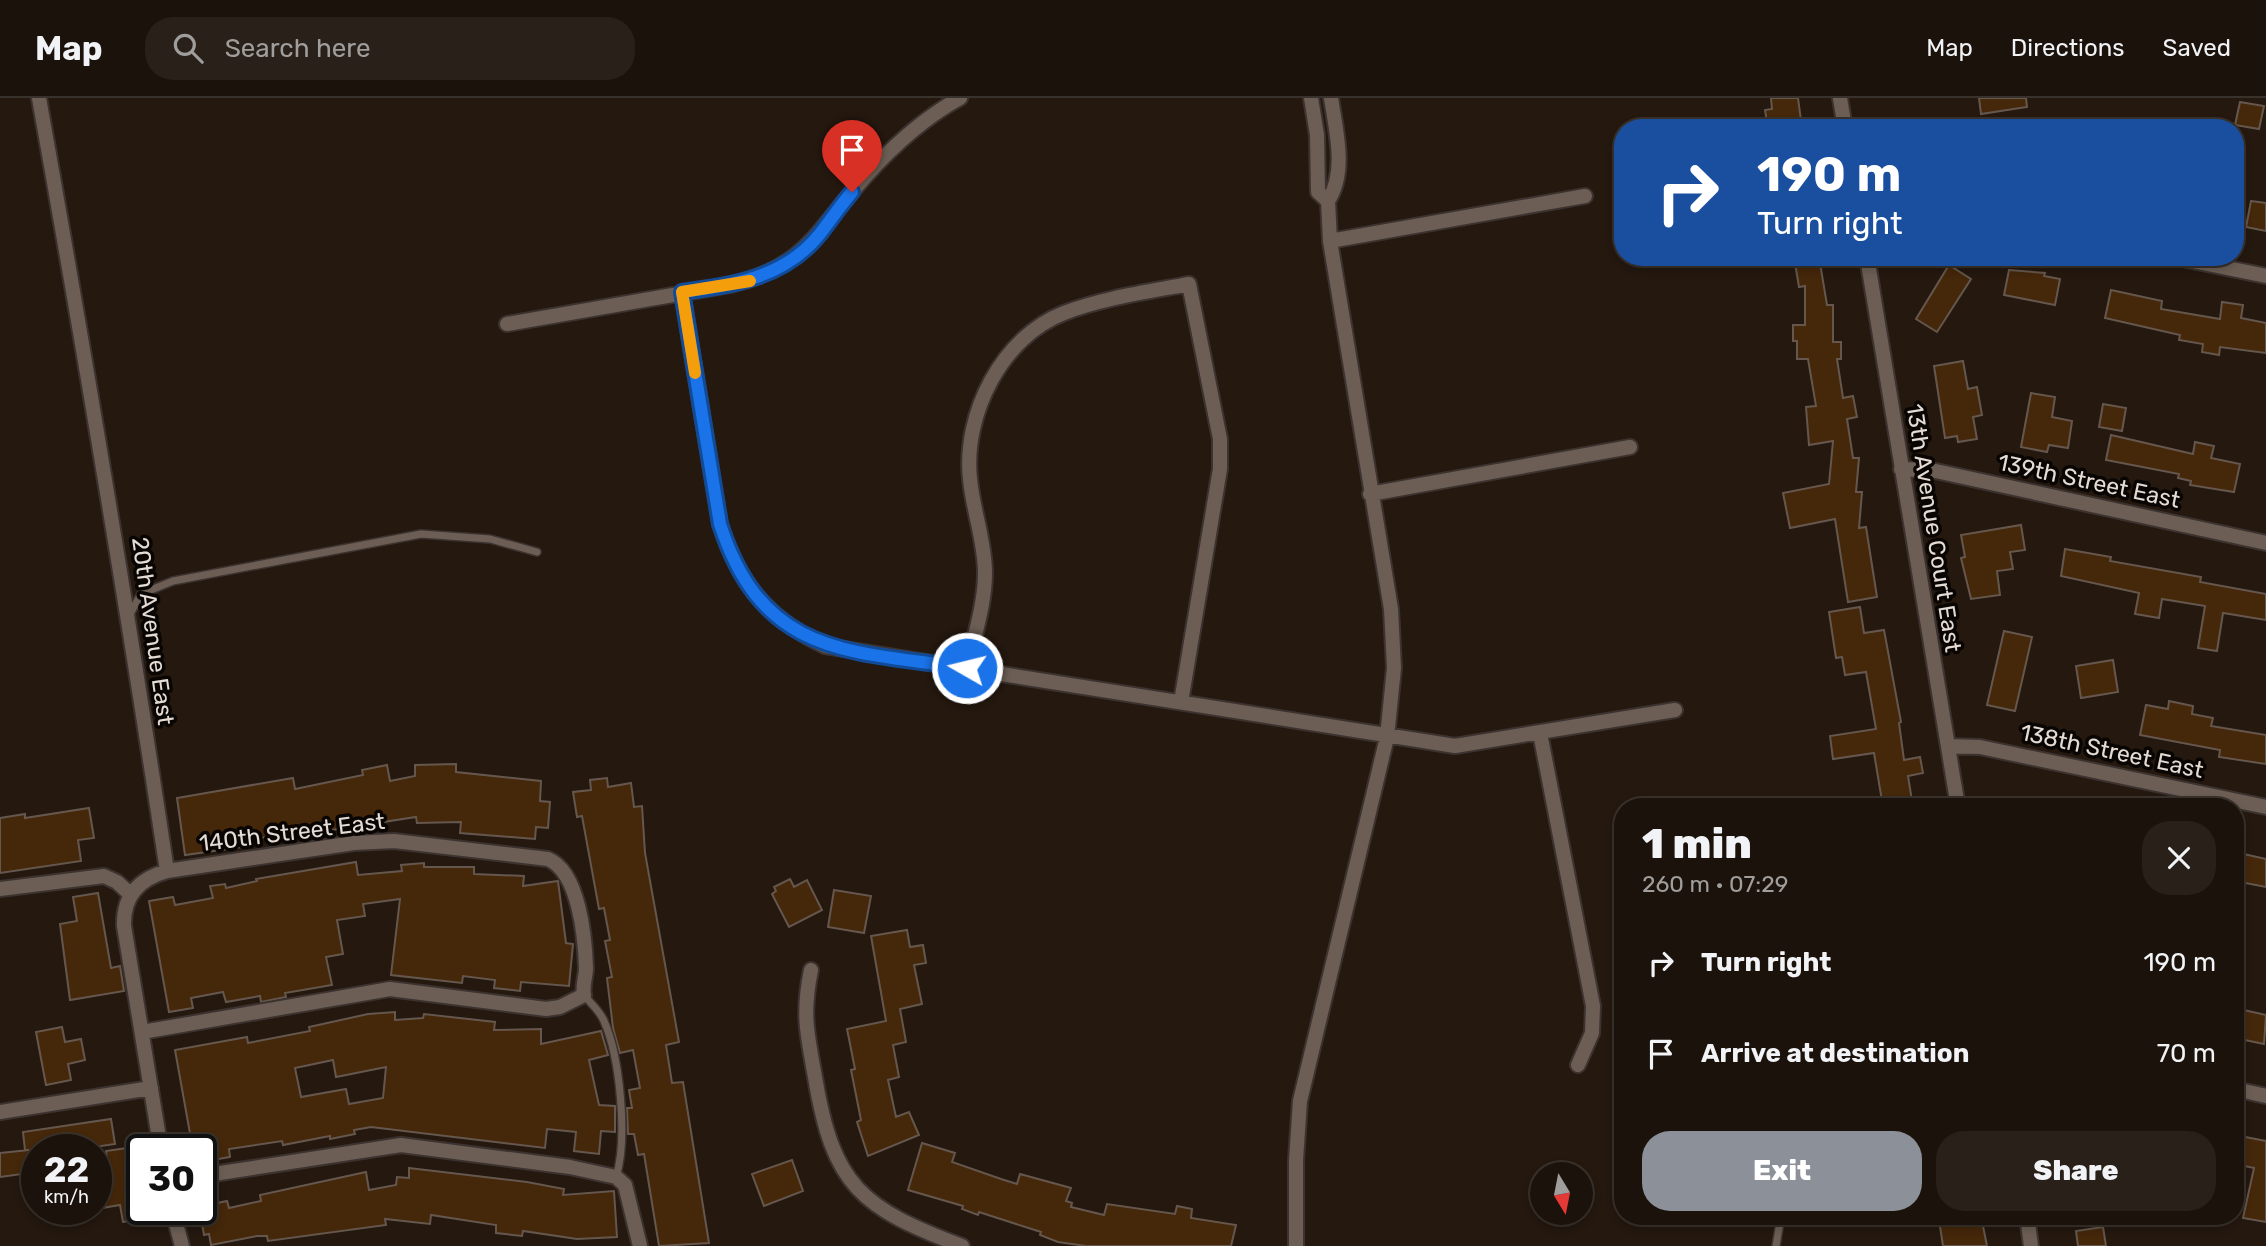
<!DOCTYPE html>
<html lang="en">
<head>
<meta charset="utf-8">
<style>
	:root { --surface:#1b120b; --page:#282019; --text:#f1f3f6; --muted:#a09e9d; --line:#39322c; --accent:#8c9099 }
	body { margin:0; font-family:Rubik,sans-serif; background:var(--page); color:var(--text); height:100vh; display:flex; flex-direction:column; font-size:26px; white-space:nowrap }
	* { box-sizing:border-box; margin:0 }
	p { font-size:23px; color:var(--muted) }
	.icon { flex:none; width:38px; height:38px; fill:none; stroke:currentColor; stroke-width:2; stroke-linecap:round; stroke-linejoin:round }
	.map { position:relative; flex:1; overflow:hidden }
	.panel { position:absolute; left:1614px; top:700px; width:630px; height:427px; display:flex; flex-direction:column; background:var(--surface); border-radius:28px; box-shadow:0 4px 10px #0003,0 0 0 2px var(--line) }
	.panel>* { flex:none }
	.top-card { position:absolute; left:1614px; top:21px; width:630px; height:147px; border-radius:28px; box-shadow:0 4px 10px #0003,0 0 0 2px var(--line); background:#1a4fa0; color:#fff; overflow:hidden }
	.needle { width:46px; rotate:170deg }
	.controls { position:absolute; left:1530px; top:1064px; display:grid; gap:14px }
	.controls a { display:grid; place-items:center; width:63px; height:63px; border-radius:50%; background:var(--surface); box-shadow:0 4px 10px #0003,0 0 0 2px var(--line); font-size:35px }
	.speed { position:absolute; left:21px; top:1036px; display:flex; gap:14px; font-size:35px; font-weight:700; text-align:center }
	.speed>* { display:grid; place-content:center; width:91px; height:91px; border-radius:50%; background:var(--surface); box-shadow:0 4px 10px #0003,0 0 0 2px var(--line); line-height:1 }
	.speed small { font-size:18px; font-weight:400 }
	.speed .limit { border:4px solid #111; border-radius:10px; background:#fff; color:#111 }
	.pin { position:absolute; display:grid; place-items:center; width:60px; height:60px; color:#fff; margin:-72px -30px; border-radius:50% 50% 50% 0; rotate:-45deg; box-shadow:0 0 7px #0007 }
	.pin .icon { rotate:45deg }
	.me { position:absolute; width:77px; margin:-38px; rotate:278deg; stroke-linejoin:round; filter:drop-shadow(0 0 5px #0008) }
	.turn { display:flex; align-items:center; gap:24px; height:147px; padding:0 28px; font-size:32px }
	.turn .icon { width:91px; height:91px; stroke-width:2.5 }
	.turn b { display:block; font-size:49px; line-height:60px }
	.round { display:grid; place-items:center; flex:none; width:74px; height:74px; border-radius:28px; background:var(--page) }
	.head { display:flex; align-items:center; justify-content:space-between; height:119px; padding:0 28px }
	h1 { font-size:42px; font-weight:800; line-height:52px }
	.button { display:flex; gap:14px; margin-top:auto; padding:14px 28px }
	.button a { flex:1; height:80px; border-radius:28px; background:var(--accent); color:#fff; font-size:28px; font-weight:800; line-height:80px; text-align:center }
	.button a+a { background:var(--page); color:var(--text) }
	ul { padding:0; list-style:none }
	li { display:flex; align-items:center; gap:21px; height:91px; padding:0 28px }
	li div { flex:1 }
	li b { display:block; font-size:26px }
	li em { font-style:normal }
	header { display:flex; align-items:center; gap:42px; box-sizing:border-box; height:98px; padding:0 35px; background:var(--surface); border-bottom:2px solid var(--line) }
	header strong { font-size:33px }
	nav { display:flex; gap:38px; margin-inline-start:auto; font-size:24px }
	.search { width:490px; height:63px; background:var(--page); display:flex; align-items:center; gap:18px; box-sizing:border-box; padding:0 24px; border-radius:28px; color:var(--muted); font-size:26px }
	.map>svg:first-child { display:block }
	.building { fill:#45270a; stroke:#65574d; stroke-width:2; fill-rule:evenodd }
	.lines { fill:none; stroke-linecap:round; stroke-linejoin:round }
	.lane-casing { stroke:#3c3330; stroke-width:10 }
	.street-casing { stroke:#3c3330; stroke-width:18 }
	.lane { stroke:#6c5e54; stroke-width:7 }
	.street { stroke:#6c5e54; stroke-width:14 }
	.route-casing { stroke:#114b97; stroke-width:18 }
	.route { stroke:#1a73e8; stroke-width:12 }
	.slow { stroke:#f59e0b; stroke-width:12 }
	.labels { text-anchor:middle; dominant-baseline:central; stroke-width:7; stroke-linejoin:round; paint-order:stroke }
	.street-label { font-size:23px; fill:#e4dbd5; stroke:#090503 }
</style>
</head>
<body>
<header>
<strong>Map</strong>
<div class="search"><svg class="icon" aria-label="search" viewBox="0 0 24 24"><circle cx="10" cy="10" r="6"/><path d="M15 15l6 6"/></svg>Search here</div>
<nav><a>Map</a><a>Directions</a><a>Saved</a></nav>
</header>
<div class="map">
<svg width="2266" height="1148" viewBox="0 0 2266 1148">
	<rect width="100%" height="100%" fill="#24180f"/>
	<path class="building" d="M1771 0H1798L1802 30H1768L1765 12 1772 11Z
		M1979 0H2026L2027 9 1981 16Z
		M2240 4 2264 8 2259 31 2235 27Z
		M2251 103 2266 105V133L2246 129Z
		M1794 159H1819L1827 207H1833V244H1841V261H1837L1843 300 1853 298 1857 319 1847 321 1853 360H1859L1856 394H1862L1859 430 1866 429 1877 499 1848 504 1835 421 1790 430 1783 395 1829 386 1833 343 1809 347 1806 309 1816 308 1808 261H1797V243H1793V227H1805V188L1799 189Z
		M1949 167 1971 181 1937 234 1916 221Z
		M2009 172 2045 175 2044 178 2060 181 2055 207 2004 197Z
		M2111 192 2162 203 2161 211 2220 221 2222 204 2243 207 2241 220 2266 225V255L2220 249 2219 257 2202 254 2203 246 2179 242 2180 237 2105 220Z
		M1963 263 1968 291 1977 289 1982 317 1973 319 1977 341 1958 344 1957 338 1945 340 1934 268Z
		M2031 295 2055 299 2052 319 2072 323 2068 350 2049 347 2047 354 2021 349Z
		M2103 306 2126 310 2122 333 2099 329Z
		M2111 337 2193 356 2195 344 2214 348 2211 360 2240 366 2234 394 2190 387 2191 383 2178 380 2179 376 2106 362Z
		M2021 427 2025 452 2010 454 2013 471 1997 473 2000 497 1971 501 1961 460 1965 459 1961 437Z
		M2065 451 2111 459 2110 463 2201 479 2200 484 2266 496V522L2223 515 2217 553 2198 550 2205 508 2162 501 2159 520 2135 516 2139 495 2061 478Z
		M1860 509 1864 535 1884 532 1901 624 1899 625 1904 662 1920 659 1923 675 1908 678 1913 709H1883L1874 655 1833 661 1830 638 1876 631 1866 574 1845 577 1842 559 1836 560 1829 514Z
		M2004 533 2032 539 2015 613 1987 607Z
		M2113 562 2118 594 2081 600 2076 568Z
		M2169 603 2193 608 2192 616 2213 620 2211 628 2266 637V666L2219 659 2220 652 2140 637 2146 607 2168 611Z
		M456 666V674L541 683 540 703 550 704 548 730 536 729 535 741 511 739 460 735 461 724 417 725 416 719 325 733 324 728 255 741 256 747 185 757 177 700 293 680 295 691 363 677 362 672 387 667 390 683 415 678V667Z
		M607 680 608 689 631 685 634 709 642 708 645 755 679 944 666 947 672 985 683 984 709 1145 659 1148 644 1056 638 1057 634 1036H628L627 1010H632L629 992 640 990 633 952 620 955 613 930 607 880 612 879 605 843 610 842 604 810 599 811 582 718 577 719 573 694 591 692 590 682Z
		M89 710 94 740 78 742 81 763 0 775V720L25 716V720Z
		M2235 754 2266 761V789L2235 783Z
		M356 764 358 777 402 773 401 767 424 765V769H474V776L524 778 523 788 558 783 566 845 573 846 569 888 521 884 520 893 494 890 495 882 463 878 462 885 391 877 400 801 363 806 365 818 337 822 343 856 326 859 332 887 285 895 286 899 261 904 260 898 226 904 223 894 191 900 193 910 169 914 149 803 173 799 175 807 213 800 210 788 225 786 226 790 257 783 256 781Z
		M790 781 794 789 807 782 822 812 789 829 772 796 776 793 774 789Z
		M834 792 871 798 864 835 828 829Z
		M98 795 111 870 120 868 124 893 70 902 60 826 77 823 73 799Z
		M907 832 910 849 923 847 926 865 914 867 922 906 900 911 906 944 893 947 899 979 888 982 896 1019 909 1014 919 1037 868 1058 857 1024 861 1022 851 972 855 971 847 931 886 923 871 838Z
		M2235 910 2266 917 2264 946 2235 940Z
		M395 914V922L423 920 424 916 495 924 494 932 541 931V946L601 933 608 957 589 962 599 1007 615 1008V1034L601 1033 599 1056 574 1053 576 1034 547 1031 545 1050 371 1029 354 1032 355 1036 330 1041V1038L283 1047 282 1043 229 1051 230 1059 201 1064V1052H193L175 952 247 939 248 945 310 933 309 929 368 916ZM333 962 336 979 386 969 383 1000 349 1006 346 991 301 999 295 970Z
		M62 929 65 944 81 941 85 962 68 966 71 982 46 987 36 934Z
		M111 1021 115 1046 74 1052H37V1074L0 1079V1055L29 1052H25L23 1034Z
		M2235 1037 2266 1043V1124L2243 1120 2254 1070 2235 1066Z
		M922 1045 955 1055 952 1064 1001 1081 1017 1086 1020 1076 1071 1090 1066 1103 1072 1105 1071 1109 1104 1117 1107 1106 1175 1116 1177 1108 1192 1111 1191 1120 1236 1127 1231 1148H1086L1058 1144 1040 1137 1041 1134 979 1114 978 1117 962 1111 963 1108 908 1092Z
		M134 1049 139 1079 142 1078 145 1121 123 1124 120 1107 102 1110 99 1085 110 1083 106 1053Z
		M792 1062 803 1093 764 1108 752 1076Z
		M409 1070 527 1084 564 1091 563 1097 614 1093 617 1139 577 1141 523 1133 522 1138 496 1135V1127L431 1117 430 1126 385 1121 386 1127 268 1143 267 1138H257L211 1147 209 1136 204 1137 201 1120 206 1119 203 1108 227 1103 229 1110 261 1103 260 1097 366 1074 369 1092 396 1087 397 1079 409 1080Z
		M1963 1118H1981L1987 1148H1943L1939 1122Z
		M2103 1129 2106 1148H2078L2076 1133Z"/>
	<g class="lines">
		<g class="lane-casing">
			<path id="lane" d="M129 518 141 496 173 483 421 436 490 441 537 454
				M584 897C590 905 600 913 604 923 620 959 628 1041 616 1079
				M1776 1148 1781 1118"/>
		</g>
		<g class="street-casing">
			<path id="street" d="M39 0C85 257 128 515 167 773
				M1311 0 1317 37 1318 94 1328 103C1347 74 1336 33 1331 0
				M1840 0 1845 30
				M1330 143 1585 98
				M1867 159 1958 709
				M2173 159 2266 178
				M682 194 720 426C739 486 768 521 825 548L1455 648 1675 612
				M507 226 730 187C806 169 817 132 865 79 892 49 924 20 960 0
				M1901 371 1931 372 2266 445
				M1370 396 1630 349
				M967 570C974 539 985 506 985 475 985 443 973 413 970 381 963 316 1002 239 1064 215 1103 200 1147 194 1189 186L1220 341V371L1181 604
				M1540 635 1593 908 1592 935 1578 967
				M1948 648 1980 649 2266 709
				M0 791 104 778 117 784 130 796
				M811 872C802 916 807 935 815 979 833 1088 861 1110 962 1148
				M142 934 390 891 546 911 560 909 584 897C582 887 586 879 586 870 585 839 579 774 548 761L394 743 354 745 167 773C139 781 123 798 124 828L161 1052
				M2235 991 2266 998
				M0 1014 151 990
				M201 1078 401 1047 570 1069 616 1079 625 1087 640 1148
				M172 1111 182 1148
				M2027 1118 2031 1148
				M1296 1148V1062L1300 1003 1387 639 1394 570 1391 511 1330 143 1328 103"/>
		</g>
		<use href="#lane" class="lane"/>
		<use href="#street" class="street"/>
	</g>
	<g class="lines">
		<g class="route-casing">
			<path id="route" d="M852 94C840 108 830 123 819 137 784 180 733 187 682 194L720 426C763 559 849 553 967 570"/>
		</g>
		<use href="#route" class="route"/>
		<path class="slow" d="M695 275 682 194 750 183"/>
	</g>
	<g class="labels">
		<g class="street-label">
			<text transform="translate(2089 383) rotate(12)">139th Street East</text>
			<text transform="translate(1934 430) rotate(81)">13th Avenue Court East</text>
			<text transform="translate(153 533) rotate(82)">20th Avenue East</text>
			<text transform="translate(2112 653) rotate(12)">138th Street East</text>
			<text transform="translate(292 734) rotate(-7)">140th Street East</text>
		</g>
	</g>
</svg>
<div class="controls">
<a><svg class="needle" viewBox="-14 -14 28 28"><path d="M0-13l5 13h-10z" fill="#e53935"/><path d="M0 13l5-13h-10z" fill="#a09e9d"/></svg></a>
</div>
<div class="speed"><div>22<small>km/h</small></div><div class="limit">30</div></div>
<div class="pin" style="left:852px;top:94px;background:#d93025"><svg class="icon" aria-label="arrive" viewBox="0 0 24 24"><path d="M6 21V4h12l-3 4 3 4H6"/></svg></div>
<svg class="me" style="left:967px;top:570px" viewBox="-20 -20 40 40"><circle r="17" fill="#1a73e8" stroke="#fff" stroke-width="3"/><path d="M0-11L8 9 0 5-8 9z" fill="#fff"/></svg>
<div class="top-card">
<div class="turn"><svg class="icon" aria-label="right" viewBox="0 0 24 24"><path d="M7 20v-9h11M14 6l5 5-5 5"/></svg><div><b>190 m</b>Turn right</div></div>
</div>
<section class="panel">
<div class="head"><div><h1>1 min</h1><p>260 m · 07:29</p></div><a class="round"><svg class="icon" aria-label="close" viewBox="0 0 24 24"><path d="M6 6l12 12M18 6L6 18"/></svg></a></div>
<ul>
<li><svg class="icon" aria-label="right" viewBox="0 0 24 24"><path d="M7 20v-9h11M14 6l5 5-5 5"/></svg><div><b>Turn right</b></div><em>190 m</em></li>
<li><svg class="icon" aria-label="arrive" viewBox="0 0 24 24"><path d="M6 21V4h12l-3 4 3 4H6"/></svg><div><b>Arrive at destination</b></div><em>70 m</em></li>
</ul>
<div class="button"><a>Exit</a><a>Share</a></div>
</section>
</div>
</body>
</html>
